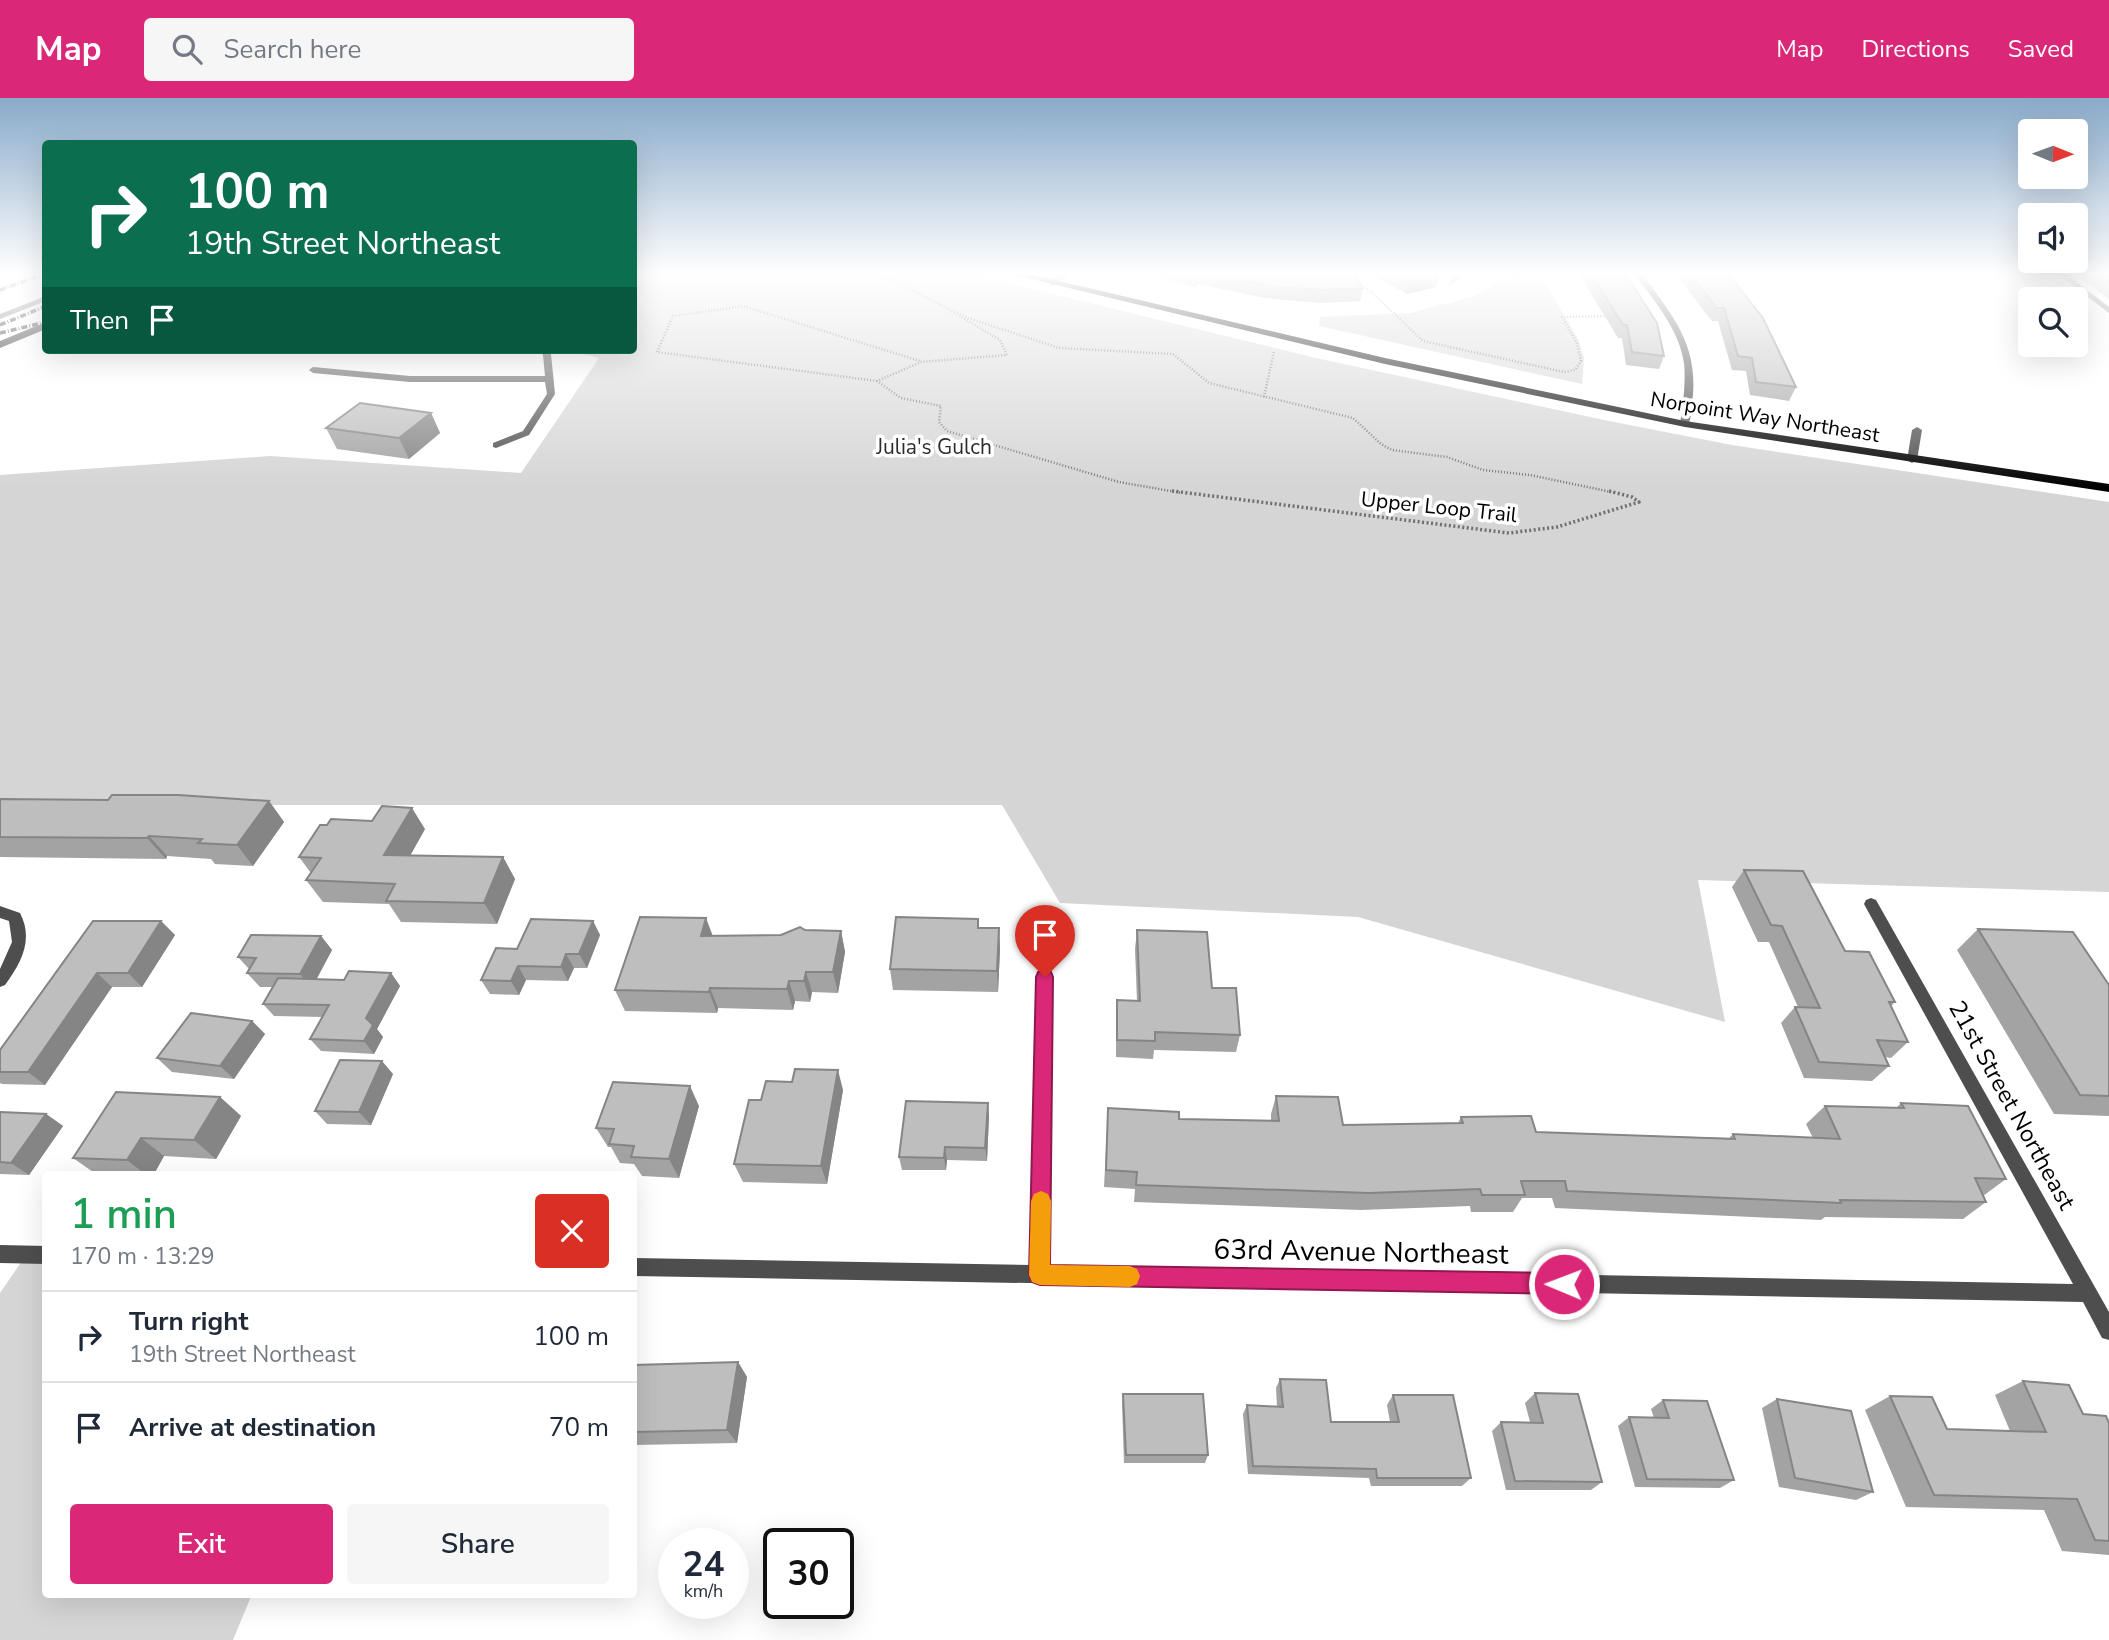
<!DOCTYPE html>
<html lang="en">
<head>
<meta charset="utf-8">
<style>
	:root { --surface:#fff; --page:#f6f6f7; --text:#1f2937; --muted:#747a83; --line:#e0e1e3; --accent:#db2777 }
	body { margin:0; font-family:"Nunito Sans",sans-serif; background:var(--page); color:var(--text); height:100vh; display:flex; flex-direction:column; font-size:26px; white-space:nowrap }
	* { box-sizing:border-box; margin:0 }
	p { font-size:23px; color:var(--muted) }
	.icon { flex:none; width:38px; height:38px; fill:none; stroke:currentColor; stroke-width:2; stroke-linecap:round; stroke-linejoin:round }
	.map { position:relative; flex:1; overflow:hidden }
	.side { position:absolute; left:42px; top:1073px; width:595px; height:427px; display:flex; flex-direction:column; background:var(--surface); border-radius:7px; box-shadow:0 7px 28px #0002 }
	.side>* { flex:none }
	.top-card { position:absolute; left:42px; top:42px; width:595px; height:214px; border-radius:7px; box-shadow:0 7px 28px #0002; background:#0b6e4f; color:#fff; overflow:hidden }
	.needle { width:46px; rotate:91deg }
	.fabs { position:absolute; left:2018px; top:21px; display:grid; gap:14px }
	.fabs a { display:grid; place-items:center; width:70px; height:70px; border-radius:7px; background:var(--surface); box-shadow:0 7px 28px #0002; font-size:35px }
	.speed { position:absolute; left:658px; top:1430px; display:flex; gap:14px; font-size:35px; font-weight:700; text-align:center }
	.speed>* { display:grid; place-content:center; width:91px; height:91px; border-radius:50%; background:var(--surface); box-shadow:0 7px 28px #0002; line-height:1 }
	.speed small { font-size:18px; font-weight:400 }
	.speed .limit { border:4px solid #111; border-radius:10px; background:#fff; color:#111 }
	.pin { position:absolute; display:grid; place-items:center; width:60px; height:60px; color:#fff; margin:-72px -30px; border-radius:50% 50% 50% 0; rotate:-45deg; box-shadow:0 0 7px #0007 }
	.pin .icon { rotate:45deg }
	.me { position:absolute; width:77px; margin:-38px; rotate:271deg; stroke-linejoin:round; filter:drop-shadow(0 0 5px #0008) }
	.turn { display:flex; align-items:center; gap:24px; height:147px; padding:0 28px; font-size:32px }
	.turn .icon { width:91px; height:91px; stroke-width:2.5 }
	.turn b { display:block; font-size:49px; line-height:60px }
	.then { display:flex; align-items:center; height:66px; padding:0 28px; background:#0003; gap:14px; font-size:26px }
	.round { display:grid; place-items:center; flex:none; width:74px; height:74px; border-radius:7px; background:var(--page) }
	.head { display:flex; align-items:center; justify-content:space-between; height:119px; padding:0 28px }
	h1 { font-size:42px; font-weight:600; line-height:52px; color:#1e9e55 }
	.button { display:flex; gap:14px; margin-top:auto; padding:14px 28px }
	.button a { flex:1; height:80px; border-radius:7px; background:var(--accent); color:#fff; font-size:28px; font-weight:600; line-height:80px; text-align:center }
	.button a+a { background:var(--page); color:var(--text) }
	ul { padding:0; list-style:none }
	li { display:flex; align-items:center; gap:21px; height:91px; padding:0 28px; border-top:2px solid var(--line) }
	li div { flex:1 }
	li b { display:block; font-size:26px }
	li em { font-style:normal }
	header { display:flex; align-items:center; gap:42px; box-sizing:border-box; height:98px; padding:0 35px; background:var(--accent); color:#fff }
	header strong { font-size:33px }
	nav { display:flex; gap:38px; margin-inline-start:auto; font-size:24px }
	.search { width:490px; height:63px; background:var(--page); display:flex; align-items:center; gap:18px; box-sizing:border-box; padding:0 24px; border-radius:7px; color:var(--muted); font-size:26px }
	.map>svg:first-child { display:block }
	.green { fill:#d5d5d5 }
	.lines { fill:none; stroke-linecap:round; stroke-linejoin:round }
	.path-far1 { stroke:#707070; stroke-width:2.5; stroke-dasharray:1 2; stroke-linecap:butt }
	.path { stroke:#707070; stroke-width:3.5; stroke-dasharray:2 2.5; stroke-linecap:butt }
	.service { fill:#4e4e4e; fill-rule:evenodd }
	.minor { fill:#4e4e4e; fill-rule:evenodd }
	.primary { fill:#000; fill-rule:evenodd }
	.rail { stroke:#000; stroke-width:3.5; stroke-dasharray:6 2 1 2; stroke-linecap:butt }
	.wall { fill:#a3a3a3 }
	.shaded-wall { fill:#858585 }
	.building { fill:#bebebe; stroke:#858585; stroke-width:2 }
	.route { fill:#db2777; stroke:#8e194d; stroke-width:2 }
	.slow { fill:#f59e0b }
	.labels { text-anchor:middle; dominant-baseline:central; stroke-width:7; stroke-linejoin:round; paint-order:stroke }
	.far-street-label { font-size:21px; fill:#000; stroke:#fff }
	.far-park-label { font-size:21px; fill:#2c2c2c; stroke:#fff }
	.street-label { font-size:24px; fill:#000; stroke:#fff }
	.near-street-label { font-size:28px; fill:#000; stroke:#fff }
</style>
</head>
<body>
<header>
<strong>Map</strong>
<div class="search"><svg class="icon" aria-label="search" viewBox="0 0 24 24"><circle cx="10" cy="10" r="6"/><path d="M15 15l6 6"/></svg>Search here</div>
<nav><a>Map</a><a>Directions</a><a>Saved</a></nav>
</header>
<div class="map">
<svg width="2109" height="1542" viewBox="0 0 2109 1542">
	<rect width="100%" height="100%" fill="#fff"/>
	<path class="green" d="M634 174H963L1316 260 1609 323 1732 347 2109 404V794L1698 782 1725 924 1358 819 1060 805 1002 707H0V377L270 358 521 375 599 260 566 252H634Z
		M1512 176 1544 185 1552 196 1578 241 1584 260 1582 286 1319 228 1320 219 1410 215 1475 198Z
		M26 1157H45L46 1496H252L233 1542H0V1195Z"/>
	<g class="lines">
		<path class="path-far1" d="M875 174 941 207
			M1365 188 1423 243 1564 274 1575 272 1581 263 1577 245 1562 219 1611 218
			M941 207 968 220 1059 250 1173 256 1209 285 1353 320 1381 346 1392 352 1447 359 1483 372 1530 377 1616 395
			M941 207 1000 242 1007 257 921 264 877 283 901 300 941 308 939 324 947 333 1119 384 1182 395
			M877 283 657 254 673 218 743 208 920 263
			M1264 299 1274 253"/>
		<path class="path" d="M1172 393 1509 435 1557 429 1639 404 1632 399 1609 393"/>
		<path class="service" d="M2055 174H2064L2109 209V215Z
			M46 198V203L0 221V216Z
			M538 252H547L551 256 555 296 529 337 496 350 493 349V345L523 333 547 296 545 284H410L313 275 309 272 313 269 410 278H545L543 257Z
			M1917 329 1922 332 1917 362 1912 365 1907 362 1912 332Z"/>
		<path class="minor" d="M1063 174H1072L1056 187H1050V183Z
			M1350 174H1379L1336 180 1332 178Z
			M1633 174H1641C1670 215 1697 243 1693 296 1692 306 1692 318 1688 328L1680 326C1683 306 1686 285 1684 265 1679 230 1653 202 1633 174Z
			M1871 800 1876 802 2109 1214V1242L2102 1240 2083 1204 634 1178V1160L1031 1167 1037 879 1040 875 1045 873 1050 875 1053 879 1049 1167 2073 1186 1864 806 1866 802Z
			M0 808 20 815C34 842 21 865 5 887L0 889V871L12 844 9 823 0 820Z
			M0 1147 46 1148V1166L0 1165Z"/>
		<path class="primary" d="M1003 174H1021L1385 260 1685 323 2109 386V394L1685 329 1385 266Z
			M46 224V231L0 250V243Z"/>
		<path class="rail" d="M0 192 46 175
			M0 227 46 208
			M0 235 46 224"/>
	</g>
	<path class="wall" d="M1139 174H1353L1363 190 1360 203 1322 205 1265 200 1198 186 1195 189Z
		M1373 174H1436L1439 176 1436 189 1407 196 1373 177Z
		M1578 174H1624L1664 258 1659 271 1626 267 1622 240H1618Z
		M1674 174H1720L1796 289 1789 303 1750 297 1746 273 1732 272 1718 223H1712Z
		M1994 174H2054L2053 176 1995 175Z
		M2070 174H2109V201L2075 176Z
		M431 315 440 335 409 361 337 351 326 330Z
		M0 701 269 703 284 724 253 768 215 766 211 761 167 758 166 761 0 759Z
		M425 731 410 758 503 759 515 781 497 826 401 824 389 806 323 804 306 782 311 775 299 759Z
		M1744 772 1845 853 1895 904 1891 908 1908 944 1891 960 1885 959 1889 968 1872 983 1804 980 1781 925 1795 909H1798L1769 844H1758L1732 789Z
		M161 823 175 837 142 889H112L45 987 2 986 0 985V952Z
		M593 823 600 837 587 870H574L568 883 526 882 519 897 490 896 481 882 517 851Z
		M999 830 1000 851 998 894 893 892 890 871Z
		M1978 831 2109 887V1018L2054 1016 1957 852Z
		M1137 832 1212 890 1240 937 1236 954 1154 952 1153 961 1116 959V920L1117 902 1137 903 1135 851Z
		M841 833 845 854 838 895 812 894 810 904 795 903 793 912 718 910 717 915 625 913 615 892 713 838 781 837Z
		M321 838 332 852 316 881 344 882 391 875 400 888 377 931 383 939 374 956 321 953 310 941 323 919 274 918 263 906 272 889H260L247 875 249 871 238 859Z
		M252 923 265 936 234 981 172 974 157 960Z
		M393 976 371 1027 327 1026 315 1013Z
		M843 992 827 1086 743 1084 734 1066 761 1002Z
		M1276 998 1343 1027 1458 1025 1461 1019 1536 1034 1729 1040 1733 1036 1813 1040 1806 1026 1825 1008 1896 1010 1901 1005 2006 1081 1983 1098 1986 1104 1963 1121 1825 1119 1821 1122 1555 1110 1552 1100H1522L1513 1114H1471L1470 1108 1361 1112 1134 1104 1135 1091 1104 1089 1108 1010 1179 1021 1271 1023V1016Z
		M220 999 241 1018 216 1061 164 1058 154 1076H96L73 1060Z
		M988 1005 989 1018 987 1063 947 1062 946 1072H902L899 1059Z
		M699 1008 679 1080 642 1078 634 1066 620 1065 611 1049H608L596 1030Z
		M0 1014 46 1016 63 1028 29 1077 0 1076Z
		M738 1264 747 1279 737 1345 634 1347V1267Z
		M1280 1281 1331 1324H1390L1387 1307 1393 1297 1471 1380 1462 1388H1371L1369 1380 1248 1376 1243 1316 1247 1307 1277 1309 1276 1290Z
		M2023 1283 2083 1316 2109 1325V1457L2062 1453 2044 1412 1906 1409 1865 1312 1890 1298 1947 1331 2010 1333 1995 1297Z
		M1535 1295 1602 1384 1591 1392H1506L1492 1333 1501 1324H1530L1525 1305Z
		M1123 1296 1208 1357 1205 1365H1124L1122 1305Z
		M1777 1301 1873 1394 1856 1402 1779 1389 1762 1310Z
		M1663 1302 1734 1382 1720 1390 1635 1389 1618 1328 1629 1319 1654 1320 1651 1311Z"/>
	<path class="shaded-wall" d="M1198 174H1199L1198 186 1195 189 1196 176Z
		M1453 174H1470L1449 188Z
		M1439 176 1436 189 1407 196 1410 184Z
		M431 315 440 335 409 361 399 340Z
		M269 703 284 724 253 768 237 747Z
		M412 710 425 731 398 779 384 757Z
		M149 738 167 758 166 761 147 740Z
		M503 759 515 781 497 826 484 805Z
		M706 820 714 841 701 838Z
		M161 823 175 837 142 889 128 875Z
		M593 823 600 837 587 870 579 856Z
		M999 830 1000 851 998 894 997 873Z
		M841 833 845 854 838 895 833 874Z
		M321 838 332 852 312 890 300 876Z
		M566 856 574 870 568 883 561 869Z
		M518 868 526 882 519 897 511 883Z
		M806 874 812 894 810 904 804 883Z
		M97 875 112 889 45 987 28 974Z
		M391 875 400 888 377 931 383 939 374 956 364 943 366 920Z
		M789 883 795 903 793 912 787 891Z
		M710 890 718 910 717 915 709 894Z
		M252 923 265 936 234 981 220 968Z
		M382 963 393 976 371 1027 359 1014Z
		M838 972 843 992 827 1086 821 1068Z
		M690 988 699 1008 679 1080 669 1061Z
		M220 999 241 1018 216 1061 194 1042Z
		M988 1005 989 1018 987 1063 985 1050Z
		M46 1016 63 1028 29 1077 11 1065Z
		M141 1040 164 1058 154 1076H145L127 1062Z
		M945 1049 947 1062 946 1072 944 1060Z
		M738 1264 747 1279 737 1345 727 1332Z"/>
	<path class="building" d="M1205 174H1353L1363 190 1325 192 1267 188Z
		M1393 174H1436L1439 176 1410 184Z
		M1590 174H1624L1657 225 1664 258 1632 254 1627 227H1623Z
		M1689 174H1720L1721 176H1728L1763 220 1796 289 1756 284 1752 260 1738 258 1724 210H1717Z
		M2094 174H2109V185Z
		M360 305 431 315 399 340 326 330Z
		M112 697H178L269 703 237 747 198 745 202 741 149 738 147 740 0 739V701L108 702Z
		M382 708 412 710 384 757 503 759 484 805 386 803 395 786 306 782 321 760 299 759 320 727H327L331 721 372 723Z
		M1744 772 1803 773 1845 853 1869 854 1895 904H1889L1908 944 1877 942 1889 968 1819 964 1795 909 1820 910 1782 828 1771 827Z
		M640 819 706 820 701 838 781 837 800 829 805 832 841 833 833 874H806L804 883H789L787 891 710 890 709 894 615 892Z
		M896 819 978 821V830H999L997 873 890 871Z
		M531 821 593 823 579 856H566L561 869 518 868 511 883 481 882 496 850 517 851Z
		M93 823H161L128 875H97L28 974H0V952Z
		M1978 831 2073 834 2109 887V998L2080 997Z
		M1137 832 1207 834 1212 890H1236L1240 937 1155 934V943L1117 942V902L1140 903Z
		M251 837 321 838 300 876 247 875 256 860 238 859Z
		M349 873 391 875 366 920 373 927 364 943 310 941 329 907 263 906 278 880 344 882Z
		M191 915 252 923 220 968 157 960Z
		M340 962 382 963 359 1014 315 1013Z
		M795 971 838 972 821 1068 734 1066 749 1002H761L766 983 792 984Z
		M613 984 690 988 669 1061 631 1059 634 1048 609 1046 614 1031 596 1030Z
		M116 994 220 999 194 1042 141 1040 127 1062 73 1060Z
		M1276 998 1338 999 1343 1027 1463 1025 1461 1019 1531 1018 1536 1034 1735 1041 1733 1036 1840 1041 1825 1008 1904 1010 1901 1005 1968 1008 2006 1081 1975 1080 1986 1104 1840 1102 1841 1105 1567 1093 1565 1083H1521L1525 1097H1482L1480 1091 1369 1095 1136 1087 1137 1074 1106 1072 1108 1010 1179 1014V1021L1279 1023Z
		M906 1003 988 1005 985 1050 945 1049 944 1060 899 1059Z
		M0 1014 46 1016 11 1065 0 1064Z
		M738 1264 727 1332 634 1334V1267Z
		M1280 1281 1326 1282 1331 1324H1399L1393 1297H1453L1471 1380H1377L1376 1371 1253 1368 1247 1307 1283 1309Z
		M2023 1283 2069 1287 2083 1316 2106 1318 2109 1325V1443L2095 1442 2077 1401 1934 1397 1890 1298 1932 1299 1947 1331 2046 1334Z
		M1535 1295 1578 1296 1602 1384 1515 1383 1501 1324 1543 1325Z
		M1123 1296H1203L1208 1357H1126Z
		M1777 1301 1851 1313 1873 1394 1795 1380Z
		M1663 1302 1707 1303 1734 1382 1647 1381 1629 1319 1669 1320Z"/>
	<linearGradient id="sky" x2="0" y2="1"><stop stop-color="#89aaca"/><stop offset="0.45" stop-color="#fff"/><stop offset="1" stop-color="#fff" stop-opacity="0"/></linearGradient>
	<rect width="2109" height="390" fill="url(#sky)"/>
	<path class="route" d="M1045 872 1051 874 1053 879 1050 1167 1564 1175 1571 1178 1574 1186 1571 1193 1564 1196 1040 1187 1032 1184 1029 1177 1036 879 1038 874Z"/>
	<path class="slow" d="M1041 1093 1048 1096 1051 1103 1050 1167 1130 1168 1137 1171 1140 1178 1137 1186 1130 1189 1040 1187 1032 1184 1029 1177 1031 1103 1034 1096Z"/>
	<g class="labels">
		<g class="far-street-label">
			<text transform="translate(1765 319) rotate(9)">Norpoint Way Northeast</text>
			<text transform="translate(1439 409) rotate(6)">Upper Loop Trail</text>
		</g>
		<g class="far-park-label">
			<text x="934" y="349">Julia's Gulch</text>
		</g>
		<g class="street-label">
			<text transform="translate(2012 1007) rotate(61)">21st Street Northeast</text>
		</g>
		<g class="near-street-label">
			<text transform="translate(1361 1154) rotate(1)">63rd Avenue Northeast</text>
		</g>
	</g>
</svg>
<div class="fabs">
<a><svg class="needle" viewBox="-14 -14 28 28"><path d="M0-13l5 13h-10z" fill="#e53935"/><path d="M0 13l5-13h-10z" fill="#747a83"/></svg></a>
<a><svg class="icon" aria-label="sound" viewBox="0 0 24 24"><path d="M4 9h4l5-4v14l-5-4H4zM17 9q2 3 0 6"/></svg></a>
<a><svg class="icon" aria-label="search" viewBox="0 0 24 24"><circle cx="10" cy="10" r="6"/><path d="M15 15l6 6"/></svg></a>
</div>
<div class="speed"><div>24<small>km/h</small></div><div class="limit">30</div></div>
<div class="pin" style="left:1045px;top:879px;background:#d93025"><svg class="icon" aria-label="arrive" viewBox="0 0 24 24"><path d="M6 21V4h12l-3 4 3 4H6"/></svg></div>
<svg class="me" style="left:1564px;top:1186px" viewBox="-20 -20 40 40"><circle r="17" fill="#db2777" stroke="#fff" stroke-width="3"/><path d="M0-11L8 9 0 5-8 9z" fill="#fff"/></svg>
<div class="top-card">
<div class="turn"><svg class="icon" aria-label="right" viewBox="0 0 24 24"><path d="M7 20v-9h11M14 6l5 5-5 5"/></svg><div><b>100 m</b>19th Street Northeast</div></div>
<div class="then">Then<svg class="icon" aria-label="arrive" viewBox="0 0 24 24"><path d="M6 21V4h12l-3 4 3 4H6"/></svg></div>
</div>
<section class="side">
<div class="head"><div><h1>1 min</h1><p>170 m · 13:29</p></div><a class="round" style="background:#d93025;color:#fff"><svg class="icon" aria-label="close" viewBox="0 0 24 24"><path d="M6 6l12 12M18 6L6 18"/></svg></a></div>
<ul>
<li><svg class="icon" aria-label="right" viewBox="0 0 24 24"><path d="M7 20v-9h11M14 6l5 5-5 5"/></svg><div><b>Turn right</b><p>19th Street Northeast</p></div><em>100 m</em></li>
<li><svg class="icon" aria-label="arrive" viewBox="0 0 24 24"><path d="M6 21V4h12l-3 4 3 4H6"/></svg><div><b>Arrive at destination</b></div><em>70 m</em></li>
</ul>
<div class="button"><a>Exit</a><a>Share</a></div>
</section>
</div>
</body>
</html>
